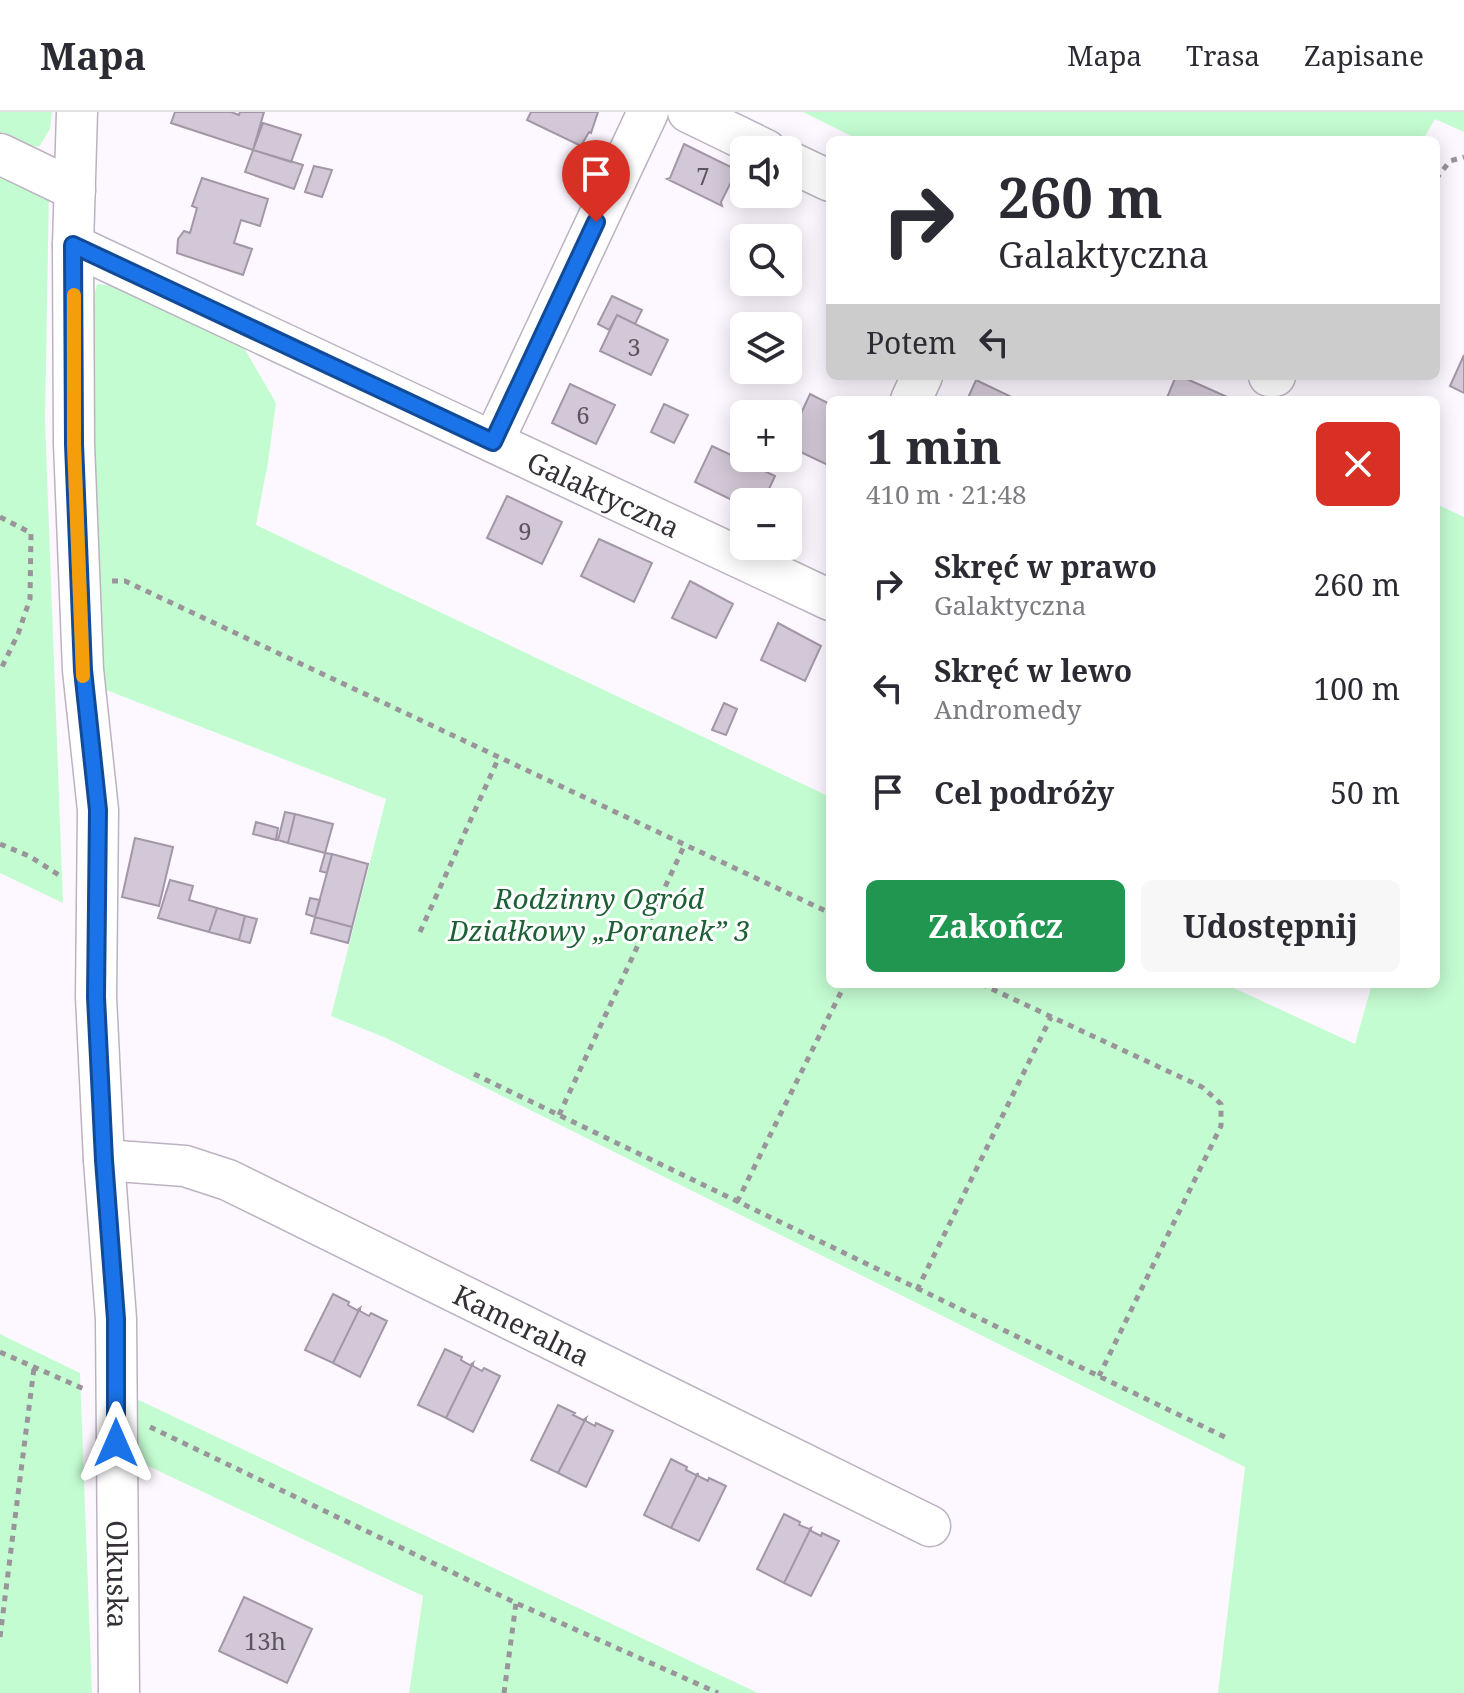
<!DOCTYPE html>
<html lang="pl">
<head>
<meta charset="utf-8">
<style>
	:root { --surface:#fff; --page:#f7f7f7; --text:#2b2b33; --muted:#7c7c81; --line:#e1e1e2; --accent:#209651 }
	body { margin:0; font-family:"Noto Serif",serif; background:var(--page); color:var(--text); height:100vh; display:flex; flex-direction:column; font-size:30px; white-space:nowrap }
	* { box-sizing:border-box; margin:0 }
	p { font-size:26px; color:var(--muted) }
	.icon { flex:none; width:44px; height:44px; fill:none; stroke:currentColor; stroke-width:2; stroke-linecap:round; stroke-linejoin:round }
	.map { position:relative; flex:1; overflow:hidden }
	.panel { position:absolute; left:826px; top:284px; width:614px; height:592px; display:flex; flex-direction:column; background:var(--surface); border-radius:12px; box-shadow:0 4px 20px #0003 }
	.panel>* { flex:none }
	.hud { position:absolute; left:826px; top:24px; width:614px; height:244px; border-radius:12px; box-shadow:0 4px 20px #0003; background:#fff; color:var(--text); overflow:hidden }
	.buttons { position:absolute; left:730px; top:24px; display:grid; gap:16px }
	.buttons a { display:grid; place-items:center; width:72px; height:72px; border-radius:12px; background:var(--surface); box-shadow:0 4px 20px #0003; font-size:40px }
	.pin { position:absolute; display:grid; place-items:center; width:68px; height:68px; color:#fff; margin:-82px -34px; border-radius:50% 50% 50% 0; rotate:-45deg; box-shadow:0 0 8px #0007 }
	.pin .icon { rotate:45deg }
	.me { position:absolute; width:88px; margin:-44px; rotate:0deg; stroke-linejoin:round; filter:drop-shadow(0 0 6px #0008) }
	.turn { display:flex; align-items:center; gap:28px; height:168px; padding:0 40px; font-size:36px }
	.turn .icon { width:104px; height:104px; stroke-width:2.5 }
	.turn b { display:block; font-size:56px; line-height:68px }
	.then { display:flex; align-items:center; height:76px; padding:0 40px; background:#0003; gap:16px; font-size:30px }
	.round { display:grid; place-items:center; flex:none; width:84px; height:84px; border-radius:12px; background:var(--page) }
	.head { display:flex; align-items:center; justify-content:space-between; height:136px; padding:0 40px }
	h1 { font-size:48px; font-weight:700; line-height:60px }
	.button { display:flex; gap:16px; margin-top:auto; padding:16px 40px }
	.button a { flex:1; height:92px; border-radius:12px; background:var(--accent); color:#fff; font-size:32px; font-weight:700; line-height:92px; text-align:center }
	.button a+a { background:var(--page); color:var(--text) }
	ul { padding:0; list-style:none }
	li { display:flex; align-items:center; gap:24px; height:104px; padding:0 40px }
	li div { flex:1 }
	li b { display:block; font-size:30px }
	li em { font-style:normal }
	header { display:flex; align-items:center; gap:48px; box-sizing:border-box; height:112px; padding:0 40px; background:var(--surface); border-bottom:2px solid var(--line) }
	header strong { font-size:38px }
	nav { display:flex; gap:44px; margin-inline-start:auto; font-size:28px }
	.map>svg:first-child { display:block }
	.green { fill:#c4fcd1 }
	.building { fill:#d3c8d7; stroke:#a297a6; stroke-width:2 }
	.lines { fill:none; stroke-linecap:round; stroke-linejoin:round }
	.minor-casing { stroke:#bcb2c1; stroke-width:43 }
	.path { stroke:#99959b; stroke-width:5; stroke-dasharray:6 6; stroke-linecap:butt }
	.minor { stroke:#fff; stroke-width:40 }
	.route-casing { stroke:#114b97; stroke-width:20 }
	.route { stroke:#1a73e8; stroke-width:14 }
	.slow { stroke:#f59e0b; stroke-width:14 }
	.labels { text-anchor:middle; dominant-baseline:central; stroke-width:6; stroke-linejoin:round; paint-order:stroke }
	.number-label { font-size:24px; fill:#5c575f }
	.street-label { font-size:28px; fill:#353137; stroke:#fff }
	.park-label { font-size:28px; font-style:italic; fill:#1d6036; stroke:#fff }
</style>
</head>
<body>
<header>
<strong>Mapa</strong>
<nav><a>Mapa</a><a>Trasa</a><a>Zapisane</a></nav>
</header>
<div class="map">
<svg width="1464" height="1581" viewBox="0 0 1464 1581">
	<rect width="100%" height="100%" fill="#fdf8ff"/>
	<path class="green" d="M0 0H52L50 17 39 35 0 27Z
		M803 0H1464V20L1435 7 1423 28H859Z
		M0 57 49 79 45 309 63 791 0 761Z
		M97 172 122 175 232 215 276 291 268 350 256 413 830 685V872H1225L1355 932 1372 872H1436V392L1464 405V1581H1218L1245 1355 386 926 331 904 386 687 101 576 86 334 91 197Z
		M0 1222 80 1261 92 1581H0Z
		M128 1283 758 1581H409L423 1484 129 1345Z"/>
	<path class="building" d="M175 0H231L239 3 240 0H264L253 38 171 11Z
		M531 0H598L591 21 589 20 581 34 527 8Z
		M263 11 301 23 291 50 253 38Z
		M684 32 739 59 736 60 721 90 722 94 667 67 670 66Z
		M253 38 303 53 294 77 245 60Z
		M314 54 332 58 322 85 305 80Z
		M202 66 268 87 260 114 241 108 234 131 252 137 243 163 177 141 178 127 184 119 190 121 197 96 192 94Z
		M612 184 642 198 635 212 617 203 609 218 598 212Z
		M617 203 668 228 651 263 600 239Z
		M1464 243V281L1450 274Z
		M1180 264 1234 288H1166L1176 264Z
		M976 268 1018 288H967Z
		M570 272 615 293 596 332 552 311Z
		M810 282 830 292V354L788 334V329Z
		M664 292 688 303 674 331 651 320Z
		M712 334 775 364 763 390H744V394L695 370Z
		M507 384 562 410 542 452 487 426Z
		M599 427 652 451 634 490 581 464Z
		M690 469 733 492 716 526 672 506Z
		M778 511 821 534 805 569 761 548Z
		M724 591 737 597 726 623 712 618Z
		M285 700 295 702 288 731 278 728Z
		M295 702 333 712 325 741 288 731Z
		M256 710 278 716 276 728 253 722Z
		M135 726 173 735 159 794 122 785Z
		M325 741 332 742 327 761 320 759Z
		M332 742 368 752 352 815 315 805Z
		M170 768 193 774 189 788 217 796 209 820 158 806Z
		M310 786 320 788 315 805 306 802Z
		M217 796 245 804 239 828 209 820Z
		M245 804 257 807 250 831 239 828Z
		M315 805 352 815 348 831 311 821Z
		M333 1182 349 1190 348 1193 357 1198 360 1196 333 1251 305 1238Z
		M360 1196V1199L369 1204 371 1201 387 1209 360 1265 333 1251Z
		M445 1237 462 1245 461 1248 470 1253 473 1251 446 1306 418 1293Z
		M473 1251V1254L482 1259 484 1256 500 1264 473 1320 446 1306Z
		M558 1293 575 1301 573 1303 583 1308 586 1306 558 1361 531 1348Z
		M586 1306V1309L595 1314 596 1311 613 1319 586 1375 558 1361Z
		M671 1347 687 1355 686 1358 696 1363 698 1361 671 1416 644 1403Z
		M698 1361V1364L708 1369 709 1366 726 1374 699 1429 671 1416Z
		M784 1402 800 1410 799 1413 809 1417 811 1416 784 1471 757 1457Z
		M811 1416V1419L821 1424 822 1421 839 1429 811 1484 784 1471Z
		M244 1485 312 1517 287 1571 219 1539Z"/>
	<g class="lines">
		<g class="minor-casing">
			<g id="minor">
				<path id="s1" d="M77 0 73 133 74 332 83 558 98 698 96 885 104 1048 116 1207 119 1581"/>
				<path d="M688 0 766 38"/>
				<path d="M0 42 75 78"/>
				<path d="M788 49 830 69"/>
				<path id="s2" d="M73 133 830 488"/>
				<path d="M1269 264H1275"/>
				<path d="M911 288 922 264"/>
				<path d="M493 330 648 0"/>
				<path id="s3" d="M104 1048 185 1054 228 1068 930 1414"/>
			</g>
		</g>
		<path class="path" d="M1436 67 1450 49 1464 45
			M0 405 31 421 30 487 18 522 0 559
			M112 469H125L830 801
			M0 732 29 744 62 765
			M420 820 499 645
			M981 872 1202 975 1221 992V1014L1099 1264
			M474 962 1229 1327
			M559 1003 685 732
			M737 1090 845 872
			M917 1178 1051 905
			M0 1240 84 1277
			M150 1315 516 1491 718 1581
			M0 1525 34 1256
			M504 1581 516 1491"/>
		<use href="#minor" class="minor"/>
	</g>
	<g class="lines">
		<g class="route-casing">
			<path id="route" d="M116 1331V1207L104 1048 96 885 98 698 83 558 74 332 73 133 493 330 596 110"/>
		</g>
		<use href="#route" class="route"/>
		<path class="slow" d="M74 183V332L83 564"/>
	</g>
	<g class="labels">
		<g class="number-label">
			<text x="703" y="63">7</text>
			<text x="634" y="234">3</text>
			<text x="583" y="302">6</text>
			<text x="525" y="418">9</text>
			<text x="265" y="1528">13h</text>
		</g>
		<g class="street-label">
			<text stroke="none"><textPath href="#s2" startOffset="586">Galaktyczna</textPath></text>
			<text stroke="none"><textPath href="#s3" startOffset="454">Kameralna</textPath></text>
			<text stroke="none"><textPath href="#s1" startOffset="1464">Olkuska</textPath></text>
		</g>
		<g class="park-label">
			<text x="599" y="786">Rodzinny Ogród<tspan x="599" dy="32">Działkowy „Poranek” 3</tspan></text>
		</g>
	</g>
</svg>
<div class="buttons">
<a><svg class="icon" aria-label="sound" viewBox="0 0 24 24"><path d="M4 9h4l5-4v14l-5-4H4zM17 9q2 3 0 6"/></svg></a>
<a><svg class="icon" aria-label="search" viewBox="0 0 24 24"><circle cx="10" cy="10" r="6"/><path d="M15 15l6 6"/></svg></a>
<a><svg class="icon" aria-label="layers" viewBox="0 0 24 24"><path d="M12 4l9 5-9 5-9-5zM3 14l9 5 9-5"/></svg></a>
<a>+</a>
<a>−</a>
</div>
<div class="pin" style="left:596px;top:110px;background:#d93025"><svg class="icon" aria-label="arrive" viewBox="0 0 24 24"><path d="M6 21V4h12l-3 4 3 4H6"/></svg></div>
<svg class="me" style="left:116px;top:1331px" viewBox="-20 -20 40 40"><path d="M0-17L14 15 0 8-14 15z" fill="#1a73e8" stroke="#fff" stroke-width="4"/></svg>
<div class="hud">
<div class="turn"><svg class="icon" aria-label="right" viewBox="0 0 24 24"><path d="M7 20v-9h11M14 6l5 5-5 5"/></svg><div><b>260 m</b>Galaktyczna</div></div>
<div class="then">Potem<svg class="icon" aria-label="left" viewBox="0 0 24 24"><path d="M17 20v-9H6M10 6l-5 5 5 5"/></svg></div>
</div>
<section class="panel">
<div class="head"><div><h1>1 min</h1><p>410 m · 21:48</p></div><a class="round" style="background:#d93025;color:#fff"><svg class="icon" aria-label="close" viewBox="0 0 24 24"><path d="M6 6l12 12M18 6L6 18"/></svg></a></div>
<ul>
<li><svg class="icon" aria-label="right" viewBox="0 0 24 24"><path d="M7 20v-9h11M14 6l5 5-5 5"/></svg><div><b>Skręć w prawo</b><p>Galaktyczna</p></div><em>260 m</em></li>
<li><svg class="icon" aria-label="left" viewBox="0 0 24 24"><path d="M17 20v-9H6M10 6l-5 5 5 5"/></svg><div><b>Skręć w lewo</b><p>Andromedy</p></div><em>100 m</em></li>
<li><svg class="icon" aria-label="arrive" viewBox="0 0 24 24"><path d="M6 21V4h12l-3 4 3 4H6"/></svg><div><b>Cel podróży</b></div><em>50 m</em></li>
</ul>
<div class="button"><a>Zakończ</a><a>Udostępnij</a></div>
</section>
</div>
</body>
</html>
